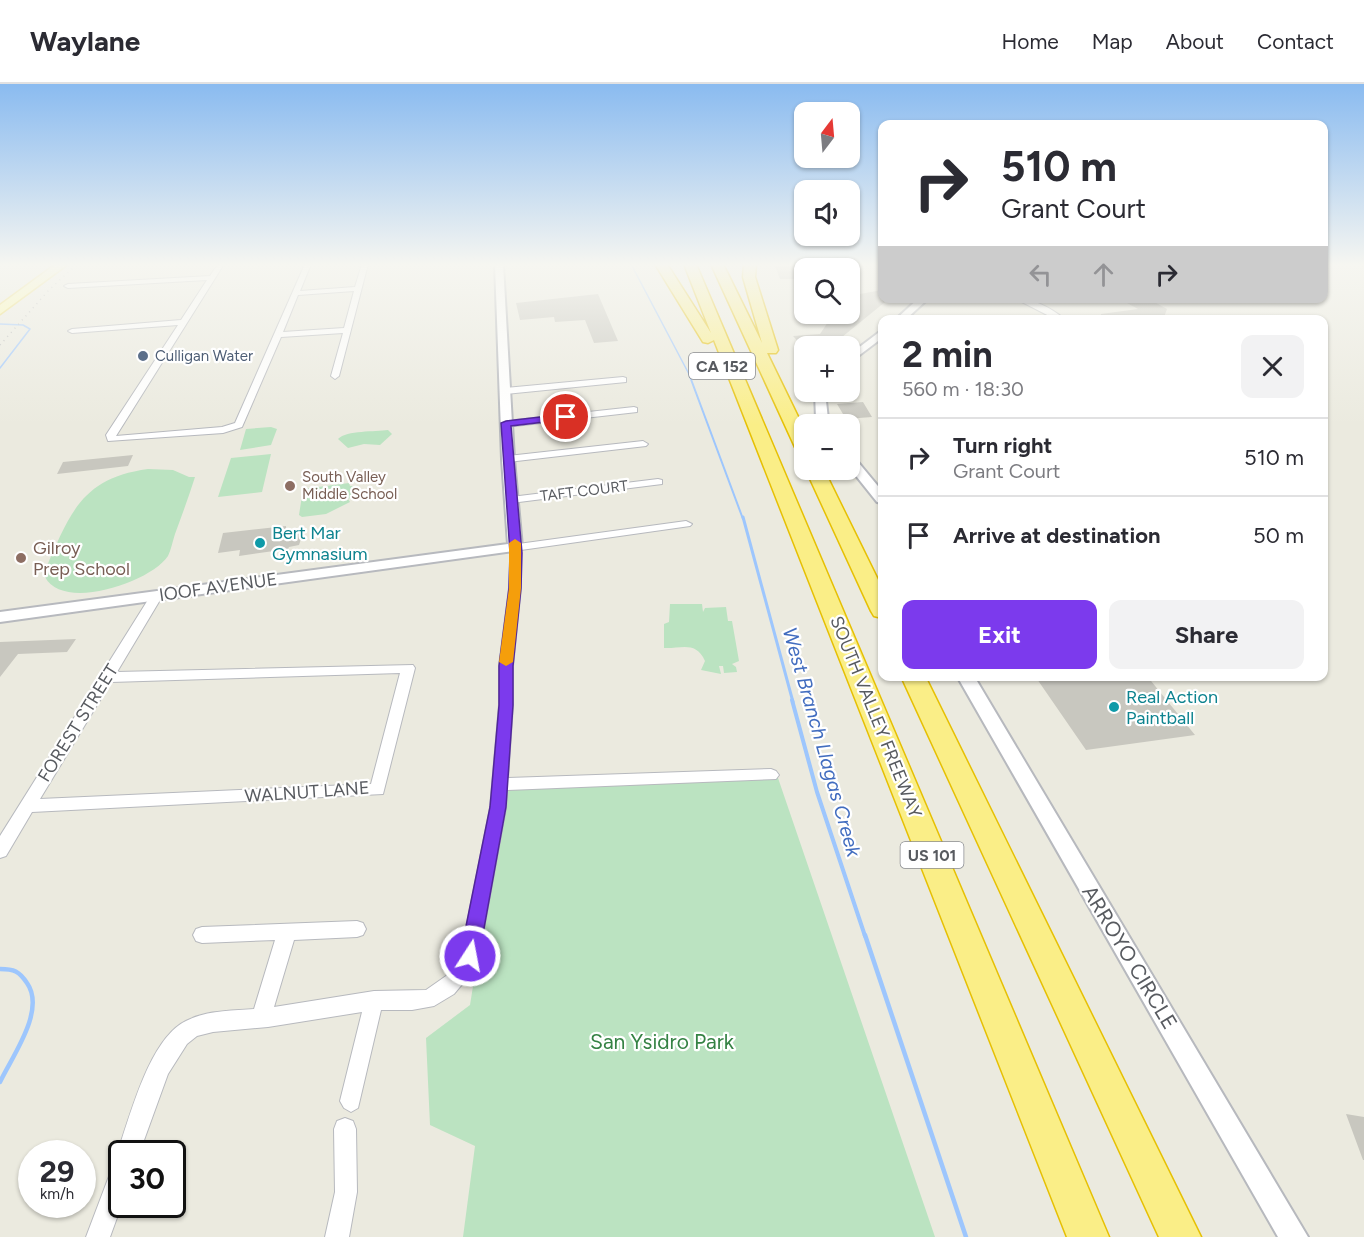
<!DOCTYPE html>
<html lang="en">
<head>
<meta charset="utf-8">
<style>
	:root { --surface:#fff; --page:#f2f2f3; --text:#2b2b33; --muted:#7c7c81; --line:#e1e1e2; --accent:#7c3aed }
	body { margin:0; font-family:Figtree,sans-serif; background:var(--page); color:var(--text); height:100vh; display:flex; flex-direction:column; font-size:22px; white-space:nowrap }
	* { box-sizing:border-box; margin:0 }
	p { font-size:20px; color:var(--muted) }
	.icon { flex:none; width:33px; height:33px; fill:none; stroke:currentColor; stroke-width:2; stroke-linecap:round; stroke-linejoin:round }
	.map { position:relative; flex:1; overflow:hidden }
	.side { position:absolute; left:878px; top:231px; width:450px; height:366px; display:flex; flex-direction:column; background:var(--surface); border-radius:12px; box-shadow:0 2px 4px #0004 }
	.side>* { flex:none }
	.top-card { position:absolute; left:878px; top:36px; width:450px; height:183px; border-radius:12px; box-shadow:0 2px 4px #0004; background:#fff; color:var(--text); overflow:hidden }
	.needle { width:39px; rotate:16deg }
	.controls { position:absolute; left:794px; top:18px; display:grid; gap:12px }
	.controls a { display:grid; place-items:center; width:66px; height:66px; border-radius:12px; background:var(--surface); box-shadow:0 2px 4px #0004; font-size:30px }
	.speed { position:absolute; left:18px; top:1056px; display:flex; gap:12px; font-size:30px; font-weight:700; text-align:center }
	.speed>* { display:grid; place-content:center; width:78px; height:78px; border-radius:50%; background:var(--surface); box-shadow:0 2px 4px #0004; line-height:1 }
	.speed small { font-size:15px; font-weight:400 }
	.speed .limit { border:3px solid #111; border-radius:9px; background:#fff; color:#111 }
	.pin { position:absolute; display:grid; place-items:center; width:51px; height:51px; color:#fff; margin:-26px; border:3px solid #fff; border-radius:50%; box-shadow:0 2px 6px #0007 }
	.me { position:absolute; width:66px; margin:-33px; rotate:11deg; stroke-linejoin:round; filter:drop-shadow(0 0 4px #0008) }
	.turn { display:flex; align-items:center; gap:21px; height:126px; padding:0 24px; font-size:27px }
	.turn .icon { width:78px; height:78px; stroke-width:2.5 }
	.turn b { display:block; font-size:42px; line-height:51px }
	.lanes { display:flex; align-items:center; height:57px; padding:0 24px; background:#0003; justify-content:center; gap:30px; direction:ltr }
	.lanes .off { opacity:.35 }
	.round { display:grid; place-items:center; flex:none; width:63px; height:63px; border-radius:12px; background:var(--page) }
	.headline { display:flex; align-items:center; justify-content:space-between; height:102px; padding:0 24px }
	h1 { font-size:36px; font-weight:700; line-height:45px }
	.primary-button { display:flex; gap:12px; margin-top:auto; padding:12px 24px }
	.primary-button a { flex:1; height:69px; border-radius:12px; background:var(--accent); color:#fff; font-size:24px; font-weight:700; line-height:69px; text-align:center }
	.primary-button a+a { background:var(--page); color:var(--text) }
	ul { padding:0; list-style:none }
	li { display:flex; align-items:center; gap:18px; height:78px; padding:0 24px; border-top:2px solid var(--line) }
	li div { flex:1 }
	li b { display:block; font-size:22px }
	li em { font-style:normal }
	header { display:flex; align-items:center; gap:36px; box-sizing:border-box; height:84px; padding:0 30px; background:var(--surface); border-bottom:2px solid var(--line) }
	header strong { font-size:28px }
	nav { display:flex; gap:33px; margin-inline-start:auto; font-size:21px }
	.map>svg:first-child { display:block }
	.green { fill:#bbe3c1 }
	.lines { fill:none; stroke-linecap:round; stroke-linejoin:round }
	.stream-far4 { stroke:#9dc6fd; stroke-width:1.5 }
	.stream-far3 { stroke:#9dc6fd; stroke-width:2 }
	.stream-far2 { stroke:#9dc6fd; stroke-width:3 }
	.stream-far1 { stroke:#9dc6fd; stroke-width:4 }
	.stream { stroke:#9dc6fd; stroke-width:4.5 }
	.building { fill:#c8c7bf }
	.minor-casing { stroke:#b7b9be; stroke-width:2 }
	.tertiary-casing { stroke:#b7b9be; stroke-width:4 }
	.primary-casing { stroke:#eed956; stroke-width:3 }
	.motorway-casing { stroke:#e6c004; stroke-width:3 }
	.minor { fill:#fff; fill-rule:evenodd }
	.tertiary { fill:#fff; fill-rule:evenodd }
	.primary { fill:#fdfba2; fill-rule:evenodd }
	.motorway { fill:#faee87; fill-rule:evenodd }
	.rail { stroke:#b3b4b4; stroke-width:1.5; stroke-dasharray:1 4.5; stroke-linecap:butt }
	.route { fill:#7c3aed; stroke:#51269a; stroke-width:1.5 }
	.slow { fill:#f59e0b }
	.service-dot { fill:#5c6f8a; stroke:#fff; stroke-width:2 }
	.education-dot { fill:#8d6e63; stroke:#fff; stroke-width:2 }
	.culture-dot { fill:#0f9aa8; stroke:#fff; stroke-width:2 }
	.labels { text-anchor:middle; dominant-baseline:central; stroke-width:4.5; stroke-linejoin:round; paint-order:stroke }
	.far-service-label { font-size:15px; fill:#4e5e75; stroke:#fff; text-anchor:start }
	.far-education-label { font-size:15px; fill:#785e54; stroke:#fff; text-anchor:start }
	.far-street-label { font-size:15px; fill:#585b60; stroke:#fff }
	.shield { fill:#fff; stroke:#8a8c90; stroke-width:1.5 }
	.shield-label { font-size:16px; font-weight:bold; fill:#585b60 }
	.culture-label { font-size:18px; fill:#0d838f; stroke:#fff; text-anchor:start }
	.education-label { font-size:18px; fill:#785e54; stroke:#fff; text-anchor:start }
	.street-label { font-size:18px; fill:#585b60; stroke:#fff }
	.water-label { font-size:20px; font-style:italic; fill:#426dbf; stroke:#fff }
	.near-street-label { font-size:21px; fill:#585b60; stroke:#fff }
	.near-park-label { font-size:21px; fill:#358244; stroke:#fff }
</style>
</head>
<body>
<header>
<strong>Waylane</strong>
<nav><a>Home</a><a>Map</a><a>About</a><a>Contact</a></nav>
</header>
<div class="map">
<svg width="1364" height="1153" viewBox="0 0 1364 1153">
	<rect width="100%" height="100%" fill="#ebeadf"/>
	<path class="green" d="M271 343 277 345 271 361 240 366 246 345Z
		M388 346 392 350 380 361 364 360 348 364 338 355C347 346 375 348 388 346Z
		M271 370 262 408 218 413 231 374Z
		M148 385 173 386 189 393H195C189 412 182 431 175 450 173 456 171 466 168 472 151 498 63 528 45 493L46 484C70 429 82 394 148 385Z
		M349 399 350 402H356L351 406 356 408 354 412 348 415 350 418 326 430 302 433 299 431 303 405Z
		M670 520H702L703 528 705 524 726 523 728 537H732L739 577 732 580 736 583 737 588 724 589 723 582H719L721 590 701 586 705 577C696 556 680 565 664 564V540L669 538Z
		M778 694 935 1153H463L475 1062 430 1041 426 954 470 921 505 703Z"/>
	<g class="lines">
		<path class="stream-far4" d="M631 180 690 292
			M0 240 23 241 30 245 0 284"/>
		<path class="stream-far3" d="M689 290 743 435"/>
		<path class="stream-far2" d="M743 433 793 618"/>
		<path class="stream-far1" d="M792 616 817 708 865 852"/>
		<path class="stream" d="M865 851 966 1153
			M0 885C14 885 19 887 27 899 46 926 13 971 0 998"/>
	</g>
	<path class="building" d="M774 180H800L804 187V195H780Z
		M882 206V214H890L831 262H802L793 252 820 250 832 232 835 230H849V224L861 215 849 212Z
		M598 210 618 257 594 259 585 236 555 238 554 233 520 236 516 219Z
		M1118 214H1147L1167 225 1163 236H1101V230L1138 225Z
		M863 318 872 333 846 335 837 320Z
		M133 371 128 382 57 390 63 378Z
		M286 442V448L304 446 299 461 289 463 288 465 239 472 240 466 218 469 223 449Z
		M76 555 67 568 18 570 0 593V558Z
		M1054 592H1147L1195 651 1086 666 1037 595Z
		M1346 1030 1364 1033V1076H1363Z"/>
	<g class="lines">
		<g class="minor-casing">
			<path id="minor" d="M218 180H224L116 352 222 343 235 339 305 180H311L300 207 355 203 362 180H368L339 292 335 295 331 292 343 249 281 253 242 343 223 349 108 357 106 351 178 241 72 249 68 247 72 245 181 236 207 196 68 204 64 202 68 200 210 192ZM354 207 344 244 283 248 298 211Z
				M1014 214C1033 214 1051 224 1066 236H1057Z
				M623 293 626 294V298L506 310 502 307 506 304Z
				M634 323 637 324V328L506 343 501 340 506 337Z
				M643 357 648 360 646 362 508 378 503 375 508 372Z
				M658 395 662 396V400L511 419 506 416 511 413Z
				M686 437 692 440 690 442 521 466V504L513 582V621L508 694 771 685 776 687 779 691 776 695 507 706 506 724 479 872 469 892 454 910 434 922 412 926H381L358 1024 351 1028 344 1024 340 1017 362 928 268 943 213 948 197 952 187 960 168 990 139 1070H122V1120L110 1153H86L114 1079 120 1077 117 1070C130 1033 149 955 186 937 207 926 231 927 254 925L275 856 202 859 196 857 193 851 196 845 202 843 357 837 363 839 366 845 363 851 357 853 294 856 274 923 374 907 426 906 446 892 461 870 490 724 499 621V582L509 504 511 461Z
				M157 507 163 511 117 588 413 581 415 584 383 710 32 728 6 772 0 774V752L151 511ZM400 589 371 700 40 715 111 598Z
				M345 1034 353 1037 356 1045 357 1108 349 1153H325L335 1108 334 1045 337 1037Z"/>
		</g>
		<g class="tertiary-casing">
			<path id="tertiary" d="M495 180H503L514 375 522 463 520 466 0 538V528L508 460 502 375Z
				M919 214H929L905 236H895Z
				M882 246V254L849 279V271Z
				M815 308H825L828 335 831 340H820L816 335Z
				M849 371 853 372 882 407V419L877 418 849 383Z
				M957 592H974L1308 1153H1278Z"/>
		</g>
		<g class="primary-casing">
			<path id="primary" d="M56 180H68L0 230V221Z"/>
		</g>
		<g class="motorway-casing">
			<path id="motorway" d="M655 180H667L711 249 684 180H696L1109 1153H1067L714 256 708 259 703 258Z
				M711 180H723L762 259 743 193 744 180H756L755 193 778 266 776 269H767L804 345V368L798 367 795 363Z
				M806 386H824L882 504V534L874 532 871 527Z
				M901 592H925L1201 1153H1159Z"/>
		</g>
		<use href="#minor" class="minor"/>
		<use href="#tertiary" class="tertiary"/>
		<use href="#primary" class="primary"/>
		<use href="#motorway" class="motorway"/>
		<path class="rail" d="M0 261 49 206 77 180"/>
	</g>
	<linearGradient id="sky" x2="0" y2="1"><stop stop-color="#8abbf0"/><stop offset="0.53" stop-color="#f6f6f1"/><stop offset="1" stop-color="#f6f6f1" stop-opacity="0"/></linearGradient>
	<rect width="1364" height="341" fill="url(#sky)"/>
	<path class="route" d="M566 330 571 333 570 335 511 342 522 469 521 504 513 582V621L506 723 479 872 476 878 470 881 463 878 460 872 490 723 499 621V582L509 504 510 469 501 339 506 337Z"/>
	<path class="slow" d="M515 455 521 459V504L513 578 506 582 499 578 509 504V459Z"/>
	<circle class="service-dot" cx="143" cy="272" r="6"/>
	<g class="education-dot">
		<circle cx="290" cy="402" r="6"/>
		<circle cx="21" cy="474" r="6"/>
	</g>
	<g class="culture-dot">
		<circle cx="260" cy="459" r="6"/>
		<circle cx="1114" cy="623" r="6"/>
	</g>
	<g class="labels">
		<g class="far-service-label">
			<text x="155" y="272">Culligan Water</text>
		</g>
		<g class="far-education-label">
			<text x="302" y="393">South Valley<tspan x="302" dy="17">Middle School</tspan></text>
		</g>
		<g class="far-street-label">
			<text transform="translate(584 407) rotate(-7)">TAFT COURT</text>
		</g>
		<g class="shield">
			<rect x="689" y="269" width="66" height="26" rx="4.5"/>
			<rect x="900.5" y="758" width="63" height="26" rx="4.5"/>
		</g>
		<g class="shield-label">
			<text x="722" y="282">CA 152</text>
			<text x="932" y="771">US 101</text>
		</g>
		<g class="culture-label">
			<text x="272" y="449">Bert Mar<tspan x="272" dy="21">Gymnasium</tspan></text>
			<text x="1126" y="613">Real Action<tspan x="1126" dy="21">Paintball</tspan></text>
		</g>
		<g class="education-label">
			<text x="33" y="464">Gilroy<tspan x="33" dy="21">Prep School</tspan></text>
		</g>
		<g class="street-label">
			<text transform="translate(218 503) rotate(-8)">IOOF AVENUE</text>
			<text transform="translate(876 633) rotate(68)">SOUTH VALLEY FREEWAY</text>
			<text transform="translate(78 639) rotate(-58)">FOREST STREET</text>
			<text transform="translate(307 708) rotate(-4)">WALNUT LANE</text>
		</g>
		<g class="water-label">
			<text transform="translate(822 658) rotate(74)">West Branch Llagas Creek</text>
		</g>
		<g class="near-street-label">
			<text transform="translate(1130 873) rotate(59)">ARROYO CIRCLE</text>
		</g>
		<g class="near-park-label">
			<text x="662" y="957">San Ysidro Park</text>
		</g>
	</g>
</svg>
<div class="controls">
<a><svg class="needle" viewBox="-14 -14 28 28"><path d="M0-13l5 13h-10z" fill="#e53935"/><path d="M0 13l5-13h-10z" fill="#7c7c81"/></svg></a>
<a><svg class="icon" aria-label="sound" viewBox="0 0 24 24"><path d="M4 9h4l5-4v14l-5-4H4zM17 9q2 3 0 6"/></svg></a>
<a><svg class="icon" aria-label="search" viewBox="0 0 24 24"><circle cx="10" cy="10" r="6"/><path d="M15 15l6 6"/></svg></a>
<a>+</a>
<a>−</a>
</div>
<div class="speed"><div>29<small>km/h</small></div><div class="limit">30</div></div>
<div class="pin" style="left:566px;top:333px;background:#d93025"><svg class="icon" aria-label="arrive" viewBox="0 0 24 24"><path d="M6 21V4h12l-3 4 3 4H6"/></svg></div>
<svg class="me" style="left:470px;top:872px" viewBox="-20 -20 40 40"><circle r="17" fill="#7c3aed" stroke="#fff" stroke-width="3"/><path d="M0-11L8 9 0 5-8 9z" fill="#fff"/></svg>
<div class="top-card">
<div class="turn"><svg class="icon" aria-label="right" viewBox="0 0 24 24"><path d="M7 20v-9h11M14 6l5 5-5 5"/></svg><div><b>510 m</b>Grant Court</div></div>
<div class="lanes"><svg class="icon off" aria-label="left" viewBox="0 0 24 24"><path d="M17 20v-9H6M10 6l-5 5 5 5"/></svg><svg class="icon off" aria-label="ahead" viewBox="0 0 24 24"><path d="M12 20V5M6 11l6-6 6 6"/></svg><svg class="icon" aria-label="right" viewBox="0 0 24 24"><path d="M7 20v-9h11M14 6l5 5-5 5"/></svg></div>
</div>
<section class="side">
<div class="headline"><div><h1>2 min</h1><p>560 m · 18:30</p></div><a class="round"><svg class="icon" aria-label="close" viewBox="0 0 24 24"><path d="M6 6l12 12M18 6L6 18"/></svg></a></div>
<ul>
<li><svg class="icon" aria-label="right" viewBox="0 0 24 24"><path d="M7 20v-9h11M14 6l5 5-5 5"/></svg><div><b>Turn right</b><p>Grant Court</p></div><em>510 m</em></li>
<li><svg class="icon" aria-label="arrive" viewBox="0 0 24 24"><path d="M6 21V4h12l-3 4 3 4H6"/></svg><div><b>Arrive at destination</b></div><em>50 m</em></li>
</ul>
<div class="primary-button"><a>Exit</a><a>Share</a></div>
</section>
</div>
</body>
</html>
